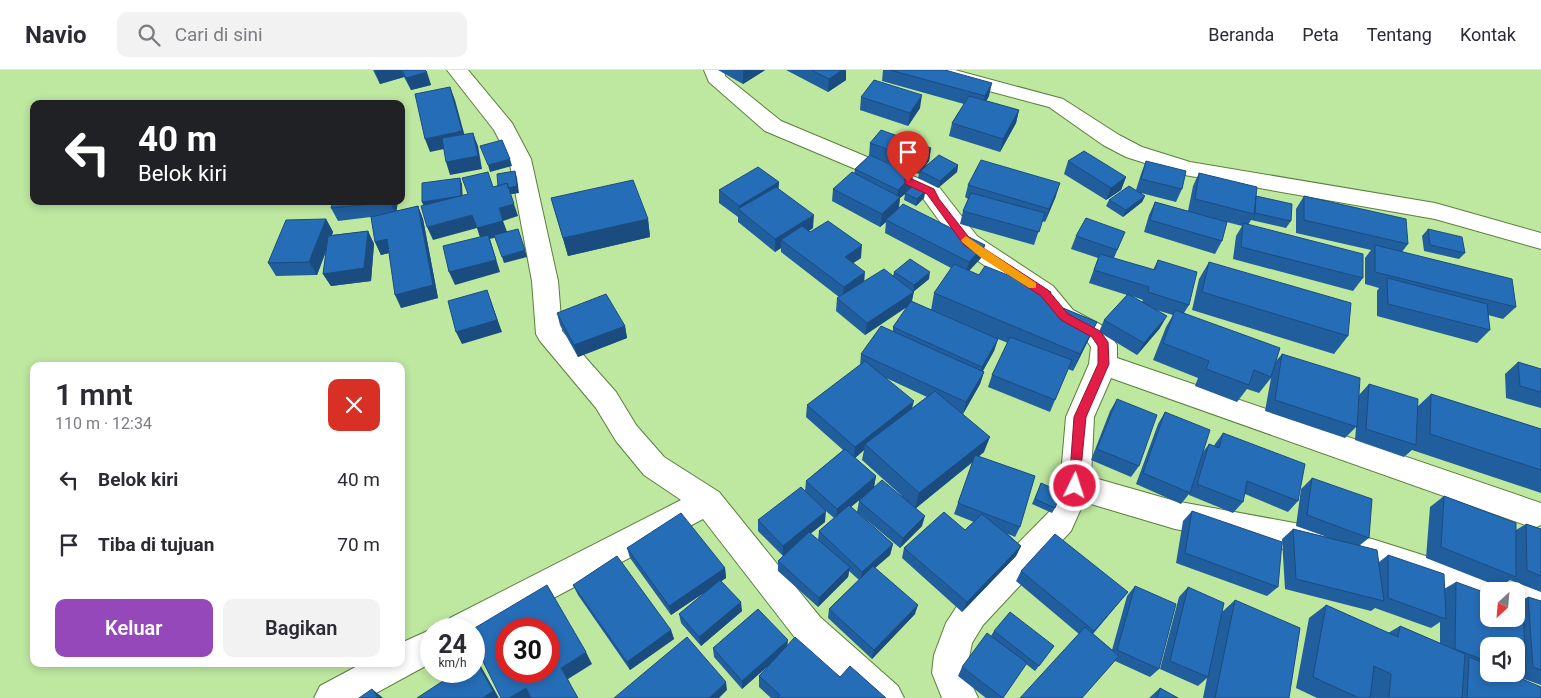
<!DOCTYPE html>
<html lang="id">
<head>
<meta charset="utf-8">
<style>
	:root { --surface:#fff; --page:#f2f2f3; --text:#2b2b33; --muted:#7c7c81; --line:#e1e1e2; --accent:#9448b9 }
	body { margin:0; font-family:Roboto,sans-serif; background:var(--page); color:var(--text); height:100vh; display:flex; flex-direction:column; font-size:19px; white-space:nowrap }
	* { box-sizing:border-box; margin:0 }
	p { font-size:16px; color:var(--muted) }
	.icon { flex:none; width:28px; height:28px; fill:none; stroke:currentColor; stroke-width:2; stroke-linecap:round; stroke-linejoin:round }
	.map { position:relative; flex:1; overflow:hidden }
	.details { position:absolute; left:30px; top:292px; width:375px; height:305px; display:flex; flex-direction:column; background:var(--surface); border-radius:10px; box-shadow:0 2px 8px #0003 }
	.details>* { flex:none }
	.top-card { position:absolute; left:30px; top:30px; width:375px; height:105px; border-radius:10px; box-shadow:0 2px 8px #0003; background:#202124; color:#fff; overflow:hidden }
	.needle { width:32px; rotate:206deg }
	.fabs { position:absolute; left:1480px; top:512px; display:grid; gap:10px }
	.fabs a { display:grid; place-items:center; width:45px; height:45px; border-radius:10px; background:var(--surface); box-shadow:0 2px 8px #0003; font-size:25px }
	.speed { position:absolute; left:420px; top:548px; display:flex; gap:10px; font-size:25px; font-weight:700; text-align:center }
	.speed>* { display:grid; place-content:center; width:65px; height:65px; border-radius:50%; background:var(--surface); box-shadow:0 2px 8px #0003; line-height:1 }
	.speed small { font-size:12px; font-weight:400 }
	.speed .limit { border:8px solid #d22; background:#fff; color:#111 }
	.pin { position:absolute; display:grid; place-items:center; width:42px; height:42px; color:#fff; margin:-51px -21px; border-radius:50% 50% 50% 0; rotate:-45deg; box-shadow:0 0 5px #0007 }
	.pin .icon { rotate:45deg }
	.me { position:absolute; width:55px; margin:-28px; rotate:4deg; stroke-linejoin:round; filter:drop-shadow(0 0 4px #0008) }
	.turn { display:flex; align-items:center; gap:18px; height:105px; padding:0 25px; font-size:22px }
	.turn .icon { width:65px; height:65px; stroke-width:2.5 }
	.turn b { display:block; font-size:35px; line-height:42px }
	.round { display:grid; place-items:center; flex:none; width:52px; height:52px; border-radius:10px; background:var(--page) }
	.summary { display:flex; align-items:center; justify-content:space-between; height:85px; padding:0 25px }
	h1 { font-size:30px; font-weight:600; line-height:38px }
	.action { display:flex; gap:10px; margin-top:auto; padding:10px 25px }
	.action a { flex:1; height:58px; border-radius:10px; background:var(--accent); color:#fff; font-size:20px; font-weight:600; line-height:58px; text-align:center }
	.action a+a { background:var(--page); color:var(--text) }
	ul { padding:0; list-style:none }
	li { display:flex; align-items:center; gap:15px; height:65px; padding:0 25px }
	li div { flex:1 }
	li b { display:block; font-size:19px }
	li em { font-style:normal }
	header { display:flex; align-items:center; gap:30px; box-sizing:border-box; height:70px; padding:0 25px; background:var(--surface); border-bottom:1px solid var(--line) }
	header strong { font-size:24px }
	nav { display:flex; gap:28px; margin-inline-start:auto; font-size:18px }
	.search { width:350px; height:45px; background:var(--page); display:flex; align-items:center; gap:12px; box-sizing:border-box; padding:0 18px; border-radius:10px; color:var(--muted); font-size:19px }
	.map>svg:first-child { display:block }
	.lines { fill:none; stroke-linecap:round; stroke-linejoin:round }
	.minor-casing { stroke:#5a7f3c; stroke-width:2 }
	.minor { fill:#fff; fill-rule:evenodd }
	.wall { fill:#215e9d; fill-rule:evenodd }
	.shaded-wall { fill:#1b4c80 }
	.building { fill:#266db7; stroke:#1b4c80; fill-rule:evenodd }
	.route { fill:#e11d48; stroke:#92132f }
	.slow { fill:#f59e0b }
</style>
</head>
<body>
<header>
<strong>Navio</strong>
<div class="search"><svg class="icon" aria-label="search" viewBox="0 0 24 24"><circle cx="10" cy="10" r="6"/><path d="M15 15l6 6"/></svg>Cari di sini</div>
<nav><a>Beranda</a><a>Peta</a><a>Tentang</a><a>Kontak</a></nav>
</header>
<div class="map">
<svg width="1541" height="628" viewBox="0 0 1541 628">
	<rect width="100%" height="100%" fill="#bee7a0"/>
	<g class="lines">
		<g class="minor-casing">
			<path id="minor" d="M447 0H468L512 53 531 89 558 211 562 261 616 322 636 355 664 387 719 422 820 547 898 616 904 628H860L796 569 703 449 474 570V559H445L450 548 681 430 644 405 616 371 596 338 540 271 536 264 532 211 509 89 494 60Z
				M704 0H724L725 6 781 51 939 117 977 166 1053 216 1073 240 1105 257 1117 275V288L1541 433V455L1534 458 1111 308 1094 347 1091 407 1175 431 1316 457 1372 469 1489 506 1500 510 1504 519 1516 513 1541 517V549L1516 545V521H1489V536L1372 499 1316 485 1175 459 1084 432 1071 461 983 555 972 573 966 602 978 628H942L932 603 934 585 946 553 959 533 1049 442 1060 416 1066 347 1089 294 1091 277 1087 271 1055 254 1035 230 959 178 922 127 765 61 709 12Z
				M922 0H955L1063 29 1119 65 1142 77 1190 92 1435 133 1541 163V179L1435 149 1179 104 1126 87 1103 75 1049 37 925 4Z
				M432 559 431 593 367 628H314L320 616 361 594H401V573Z"/>
		</g>
		<use href="#minor" class="minor"/>
	</g>
	<path class="wall" d="M373 0H425L431 15 411 20 404 7 380 14Z
		M718 0H765L743 14Z
		M786 0H846V10L828 22Z
		M883 0H945L989 26 986 31 1019 40 1016 53 1000 82 949 66 952 53 964 34 882 11Z
		M861 27 920 38 908 56 860 40Z
		M870 73 931 78 929 91 924 97 958 95 957 102 938 118 918 108 919 104 885 92 911 117 925 121 924 128 916 136 904 130 905 124 900 128 899 138 985 175 981 188 969 201 979 205 1051 222 1048 232 1097 252 1073 301 1068 299 1050 342 988 317 992 305 1008 273 998 269 994 281 983 301 984 302 980 314 963 344 984 382 979 386 1020 457 1015 467 1008 464 1021 476 1016 486 962 542 902 488 904 478 965 460 974 452 954 444 973 392 916 438 922 456 900 478 857 442 859 431 863 427 851 437 893 474 890 485 875 498 915 544 872 589 828 548 829 539 859 510 849 501 848 507 818 537 778 501V491L783 486 758 461V450L805 421 806 411 843 380 806 347 807 335 860 296 861 284 893 261V257L907 237 865 265 836 241 837 228 839 227 781 182V178L775 182 738 152V147L719 133V120L779 112 778 119 813 158 809 161 861 188 853 193 864 211 893 206 894 202 929 209 913 222 912 232 931 240 934 223 951 198 885 163 886 152 880 157 832 131 833 119 854 104 855 99 869 86ZM886 308 927 327 912 338ZM864 380 862 390 902 426 874 416 876 406 855 388ZM819 435 834 448 819 461 818 470 810 464 825 452Z
		M1068 91 1126 107 1121 120 1106 130 1064 104Z
		M1146 91 1182 119 1176 132 1141 123 1145 126 1142 132 1123 147 1106 136 1109 130 1136 120 1141 104Z
		M1199 103 1256 126 1291 151 1286 158 1251 150 1248 155 1363 208 1353 221 1233 189 1236 166 1242 156 1215 149 1222 171 1215 184 1144 162 1149 145 1155 132 1188 141 1193 116Z
		M968 115 1056 126 1045 152 1042 151 1034 175 960 154 963 141 968 129 965 127Z
		M1304 126 1408 174 1402 182 1516 237 1503 249 1488 245 1490 260 1477 273 1377 246V221L1379 218 1365 214V188L1371 180 1296 163V139Z
		M551 128 648 149 650 167 568 186Z
		M333 131H398L396 141 418 136 423 149 438 228 401 238 389 183 381 185 375 172 371 147 338 151 331 138Z
		M326 149 333 162 332 165 368 161 374 174 371 211 331 216 323 204 327 179 317 205 276 206 268 193Z
		M1428 159 1465 183 1459 189 1424 181 1422 166Z
		M1125 162 1114 188 1153 200 1158 190 1189 235 1184 243 1276 291 1282 284 1359 325 1369 314 1417 337 1431 324 1541 359V423L1412 380 1413 379 1404 387 1355 370 1356 357 1345 368 1265 341 1271 308 1259 323 1247 319 1237 332 1195 316 1198 308 1153 290 1166 257 1173 245 1153 239 1160 258 1137 285 1099 262 1104 250 1127 225 1089 213 1098 188 1071 179 1076 166ZM1129 225 1143 230 1142 232Z
		M1209 192 1348 266 1334 284 1192 240 1199 209Z
		M557 243 625 256 627 268 578 287 560 255Z
		M1518 292 1541 299V338L1506 328 1505 304Z
		M1117 329 1139 396 1131 407 1091 390 1110 341Z
		M1165 342 1203 382 1209 374 1214 376 1215 374 1223 363 1298 431 1288 442 1245 424 1243 432 1233 443 1189 425V424L1181 434 1136 414 1158 354Z
		M1312 408 1369 468 1360 475 1379 492 1388 485 1444 519 1456 512 1516 549V533L1528 527 1541 531V615L1521 608 1541 628H1317L1296 618 1309 548 1326 535 1388 563 1400 556 1440 573V552L1431 558 1375 538 1371 541 1285 519 1282 469 1293 459 1327 467 1296 456 1301 419ZM1489 576H1516V604H1489Z
		M1041 413 1055 438 1052 443 1032 434Z
		M1444 426 1516 460 1526 454 1541 459V522L1510 510 1500 517 1426 488 1430 437Z
		M1192 441 1278 517 1267 526 1176 493 1183 451Z
		M627 478 725 498 726 508 721 511 742 541 701 576 681 553 679 544 705 522 671 545 630 488Z
		M1021 501 1128 522 1093 564 1112 580 1127 526 1135 516 1159 599 1150 607 1115 591 1079 564 1016 511Z
		M573 515 671 560 674 569 630 600 578 525Z
		M1188 517 1222 542 1235 530 1289 628H1203L1207 608 1198 616 1160 599 1179 527Z
		M994 561 1054 576 1035 601 1026 594 1003 628H986L958 606 962 597 991 566Z
		M788 575 840 607 886 628H771L759 617V606L768 596 742 619 714 587 713 578Z
		M1160 618 1178 628H1149Z"/>
	<path class="shaded-wall" d="M380 0H401L404 7 380 14 375 1Z
		M744 0H765L743 14V1Z
		M842 0H846V10L828 22 829 9Z
		M427 2 431 15 411 20 406 8Z
		M992 13 989 26 982 39 985 26Z
		M450 17 455 30 467 74 430 82 425 69Z
		M922 25 920 38 908 56 910 43Z
		M1019 40 1016 53 1000 82 1003 69Z
		M473 63 478 76 482 99 450 105 446 92Z
		M931 78 929 91 921 102 920 101 921 91Z
		M510 89 512 96 490 102 488 95Z
		M958 95 957 102 938 118 940 111Z
		M515 101 517 108 519 123 501 126Z
		M913 105 911 118 905 123V124L900 128 898 140 886 150V152L880 157 882 144 896 132 898 120Z
		M1126 107 1121 120 1106 130 1111 118Z
		M460 108 462 114 463 133 425 139 422 132Z
		M779 112 778 125 739 141V136Z
		M1060 113 1056 126 1045 152 1049 139Z
		M925 121 924 128 916 136 917 129Z
		M1145 126 1142 132 1123 147 1126 140Z
		M390 131H398L396 145 390 132Z
		M514 134 518 146 503 151 499 138Z
		M418 136 423 149 438 228 401 238 395 225Z
		M472 145 503 151 508 164 490 169 500 202 455 215 449 202 481 171 477 158 433 170 427 157Z
		M814 145 813 158 787 174 781 170V178L775 182V169Z
		M326 149 333 162 317 205 309 192Z
		M648 149 650 167 568 186 563 168Z
		M368 161 374 174 371 211 331 216 323 204Z
		M387 169 393 182 381 185 375 172Z
		M862 175 861 188 844 199 845 187Z
		M985 175 981 188 965 205 969 192Z
		M525 180 527 187 504 193 502 187Z
		M865 202 864 214 842 229 844 217Z
		M930 202 929 209 913 222 914 215Z
		M487 220 502 262 462 274 456 262Z
		M914 222 911 234 865 265 867 253Z
		M1167 246 1160 258 1137 285 1144 273Z
		M1097 252 1089 269 1073 301 1080 284Z
		M625 256 627 268 578 287 574 275Z
		M998 269 994 281 978 309 982 297Z
		M984 302 980 314 963 344 966 332Z
		M914 331 911 342 865 374 864 380 854 389 855 377Z
		M990 367 984 382 915 439 919 423Z
		M876 406 874 417 836 450 837 439Z
		M826 441 825 452 783 486V476Z
		M925 446 922 456 900 478 903 468Z
		M893 474 890 485 860 511 862 502Z
		M1021 476 1016 486 962 542 967 532Z
		M850 497 848 507 818 537 819 528Z
		M725 498 726 508 671 545 669 536Z
		M741 532 742 541 701 576 699 567Z
		M918 535 915 544 872 589 874 580Z
		M671 560 674 569 630 600 627 592Z
		M788 570 787 579 742 619V611Z
		M586 582 592 594 568 609 577 628 561 598Z
		M474 586 479 593 499 628H483Z
		M726 612 727 620 719 628H709Z
		M526 618 533 628H509Z
		M372 619 382 627 383 628H378Z"/>
	<path class="building" d="M402 0H425L427 2 406 8Z
		M811 0H842L829 9Z
		M890 0H945L992 13 985 26Z
		M874 10 922 25 910 43 861 27Z
		M450 17 462 61 425 69 415 24Z
		M969 26 1019 40 1003 69 952 53Z
		M881 60 931 78 921 91 870 73Z
		M473 63 478 86 446 92 442 68Z
		M502 70 510 89 488 95 480 76Z
		M1084 81 1126 107 1111 118 1068 91Z
		M870 85 913 105 898 120 855 99Z
		M939 85 958 95 940 111 920 101Z
		M981 90 1060 113 1049 139 968 115Z
		M1146 91 1186 101 1182 119 1141 109Z
		M758 97 779 112 739 136 719 120Z
		M515 101 517 116 508 118 507 113 498 116 497 104Z
		M488 102 493 117 507 113 514 134 499 138 503 151 477 158 472 145 427 157 421 136 468 124 462 108Z
		M852 102 900 127 882 144 833 119Z
		M1199 103 1257 117 1254 144 1195 129Z
		M460 108 461 126 422 132V113Z
		M633 110 648 149 563 168 551 128Z
		M914 115 925 121 917 129 905 123Z
		M1129 116 1145 126 1126 140 1109 130Z
		M776 117 814 145 775 169 738 139Z
		M971 123 1045 143 1039 162 963 141Z
		M1256 126 1292 134 1291 151 1255 143Z
		M1304 126 1406 149 1408 174 1304 150Z
		M333 131H390V132L331 138Z
		M1155 132 1227 152 1222 171 1150 150Z
		M903 134 985 175 969 192 886 150Z
		M418 136 433 215 395 225 387 169 375 172 371 147Z
		M1086 148 1125 162 1117 180 1076 166Z
		M326 149 309 192 268 193 286 150Z
		M828 151 862 175 845 187 865 202 844 217 781 170 802 156 810 162Z
		M1243 153 1363 184V208L1241 177Z
		M518 159 525 180 502 187 494 165Z
		M1428 159 1462 167 1465 183 1430 175Z
		M368 161 364 198 323 204 328 166Z
		M488 165 496 190 449 202 443 176Z
		M1375 175 1512 209 1516 237 1375 202Z
		M1100 184 1155 200 1158 190 1197 202 1189 235 1148 222 1149 217 1094 200Z
		M910 189 930 202 914 215 894 202Z
		M1209 192 1351 233 1348 266 1202 222Z
		M954 194 979 205 985 196 1051 222 1046 231 1097 252 1080 284 934 223Z
		M884 199 914 222 867 253 837 228Z
		M1387 208 1487 234 1490 260 1388 234Z
		M487 220 497 250 456 262 448 231Z
		M606 224 625 256 574 275 557 243Z
		M1128 224 1167 246 1144 273 1104 250Z
		M911 231 998 269 982 297 893 257Z
		M1175 240 1280 278 1271 307 1254 300 1249 315 1206 299 1209 291 1163 273Z
		M881 256 984 302 966 332 861 284Z
		M1010 267 1072 290 1055 330 992 305Z
		M1282 284 1360 308 1357 357 1275 330Z
		M865 291 914 331 855 377 807 335Z
		M1518 292 1541 299V322L1520 316Z
		M1369 314 1418 329 1416 375 1366 359Z
		M935 321 990 367 919 423 865 374Z
		M1431 324 1541 359V400L1430 364Z
		M1117 329 1157 345 1139 396 1097 379Z
		M1165 342 1210 360 1190 423 1143 403Z
		M1223 363 1305 394 1298 431 1247 411 1243 432 1197 414 1209 374 1219 378Z
		M845 379 876 406 837 439 806 411Z
		M975 385 1035 406 1020 457 958 433Z
		M1312 408 1372 429 1369 468 1307 445Z
		M882 410 925 446 903 468 859 431Z
		M1041 413 1061 422 1055 438 1035 429Z
		M801 417 826 441 783 476 758 450Z
		M1444 426 1516 453V507L1441 477Z
		M849 435 893 474 862 502 819 461Z
		M1192 441 1282 472 1278 517 1185 483Z
		M944 442 965 460 982 444 1021 476 967 532 904 478Z
		M681 443 725 498 669 536 627 478Z
		M1526 454 1541 459V506L1527 500Z
		M1293 459 1377 480 1384 531 1296 509Z
		M809 462 850 497 819 528 778 491Z
		M1055 464 1128 522 1094 561 1021 501Z
		M1388 485 1444 504 1446 549 1388 528Z
		M617 486 671 560 627 592 573 515Z
		M873 496 918 535 874 580 829 539Z
		M720 510 741 532 699 567 679 544Z
		M1456 512 1489 524V549H1516V534L1523 537 1526 606 1516 603V576H1489V592L1455 579Z
		M547 515 586 582 561 598 578 628H531L526 618 509 628H501L474 573V559H473ZM506 559H549V601H506Z
		M1135 516 1176 534 1159 599 1117 580Z
		M1188 517 1224 533 1208 607 1170 591Z
		M1528 527 1541 531V600L1533 597Z
		M1235 530 1300 558 1289 628H1215Z
		M1326 535 1398 567 1400 556 1465 584 1462 628H1389L1391 604 1374 596 1370 628H1359L1313 607Z
		M758 539 788 570 742 611 713 578Z
		M1010 542 1054 576 1039 596 994 561Z
		M1085 557 1119 586 1082 628H1020Z
		M987 563 1027 593 1003 628 962 597Z
		M687 567 726 612 709 628H614Z
		M795 567 840 607 850 596 886 628H778L780 625 759 606Z
		M474 587 493 621 483 628H417L446 609 443 603 446 601H474Z
		M1469 587 1489 595V604H1510L1541 617V628H1467Z
		M1160 618 1178 628H1157Z
		M372 619 378 628H359Z"/>
	<path class="route" d="M905 109H912L934 119 939 129 971 170 1048 220 1068 244 1100 261 1108 272 1109 294 1086 347 1079 419 1075 421 1069 416 1074 347 1098 294V276L1092 267 1061 250 1041 226 964 175 927 124 905 114Z"/>
	<path class="slow" d="M966 166 1036 213V218H1029L980 187 962 172 961 170Z"/>
</svg>
<div class="fabs">
<a><svg class="needle" viewBox="-14 -14 28 28"><path d="M0-13l5 13h-10z" fill="#e53935"/><path d="M0 13l5-13h-10z" fill="#7c7c81"/></svg></a>
<a><svg class="icon" aria-label="sound" viewBox="0 0 24 24"><path d="M4 9h4l5-4v14l-5-4H4zM17 9q2 3 0 6"/></svg></a>
</div>
<div class="speed"><div>24<small>km/h</small></div><div class="limit">30</div></div>
<div class="pin" style="left:908px;top:112px;background:#d93025"><svg class="icon" aria-label="arrive" viewBox="0 0 24 24"><path d="M6 21V4h12l-3 4 3 4H6"/></svg></div>
<svg class="me" style="left:1075px;top:416px" viewBox="-20 -20 40 40"><circle r="17" fill="#e11d48" stroke="#fff" stroke-width="3"/><path d="M0-11L8 9 0 5-8 9z" fill="#fff"/></svg>
<div class="top-card">
<div class="turn"><svg class="icon" aria-label="left" viewBox="0 0 24 24"><path d="M17 20v-9H6M10 6l-5 5 5 5"/></svg><div><b>40 m</b>Belok kiri</div></div>
</div>
<section class="details">
<div class="summary"><div><h1>1 mnt</h1><p>110 m · 12:34</p></div><a class="round" style="background:#d93025;color:#fff"><svg class="icon" aria-label="close" viewBox="0 0 24 24"><path d="M6 6l12 12M18 6L6 18"/></svg></a></div>
<ul>
<li><svg class="icon" aria-label="left" viewBox="0 0 24 24"><path d="M17 20v-9H6M10 6l-5 5 5 5"/></svg><div><b>Belok kiri</b></div><em>40 m</em></li>
<li><svg class="icon" aria-label="arrive" viewBox="0 0 24 24"><path d="M6 21V4h12l-3 4 3 4H6"/></svg><div><b>Tiba di tujuan</b></div><em>70 m</em></li>
</ul>
<div class="action"><a>Keluar</a><a>Bagikan</a></div>
</section>
</div>
</body>
</html>
